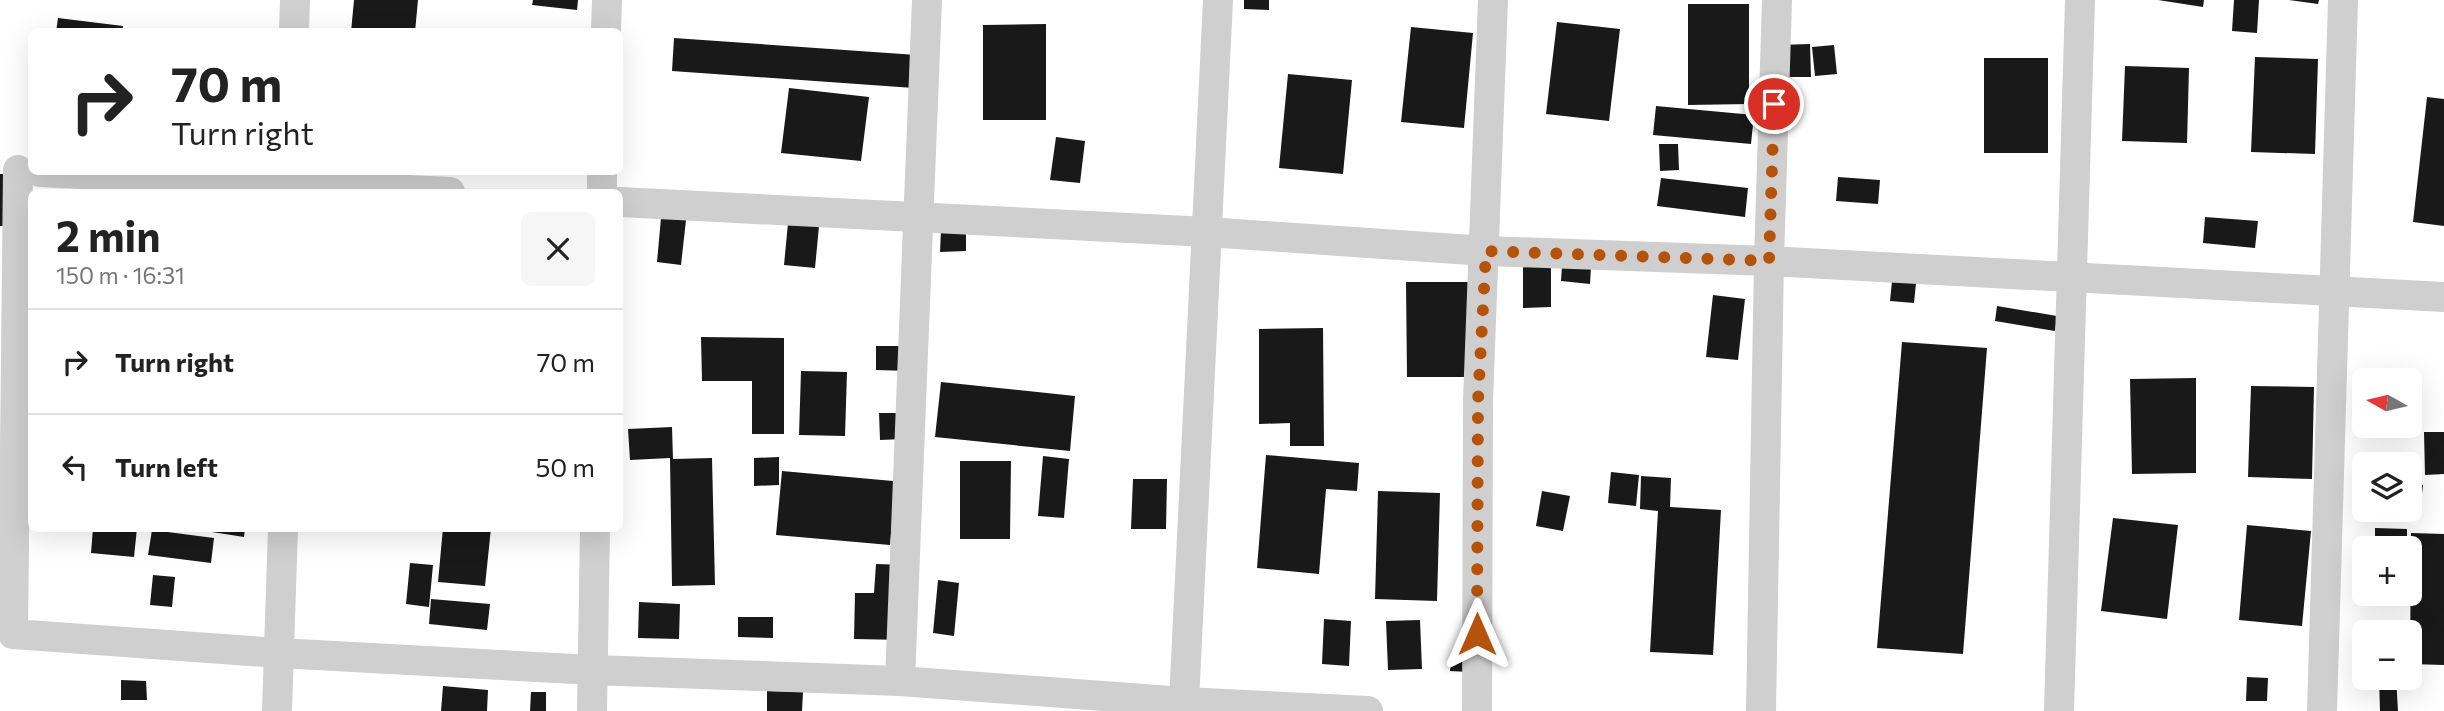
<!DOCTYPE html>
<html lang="en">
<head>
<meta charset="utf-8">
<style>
	:root { --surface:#fff; --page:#f6f6f6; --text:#222; --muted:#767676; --line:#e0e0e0 }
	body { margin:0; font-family:Commissioner,sans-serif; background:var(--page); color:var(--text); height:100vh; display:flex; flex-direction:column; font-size:26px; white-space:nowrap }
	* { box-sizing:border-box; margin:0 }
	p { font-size:23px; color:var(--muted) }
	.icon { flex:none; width:38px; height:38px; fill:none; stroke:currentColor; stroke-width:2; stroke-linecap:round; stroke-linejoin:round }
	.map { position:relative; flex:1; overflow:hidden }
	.panel { position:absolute; left:28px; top:189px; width:595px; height:343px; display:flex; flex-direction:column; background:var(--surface); border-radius:10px; box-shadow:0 7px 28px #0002 }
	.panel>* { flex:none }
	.guide { position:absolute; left:28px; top:28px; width:595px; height:147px; border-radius:10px; box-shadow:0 7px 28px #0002; background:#fff; color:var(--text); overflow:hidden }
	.needle { width:46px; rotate:278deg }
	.buttons { position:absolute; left:2352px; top:368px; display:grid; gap:14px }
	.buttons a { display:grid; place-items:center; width:70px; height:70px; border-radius:10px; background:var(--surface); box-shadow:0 7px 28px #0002; font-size:35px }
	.pin { position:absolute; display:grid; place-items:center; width:60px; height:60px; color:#fff; margin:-30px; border:4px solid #fff; border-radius:50%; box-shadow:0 2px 7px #0007 }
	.me { position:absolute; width:77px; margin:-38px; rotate:0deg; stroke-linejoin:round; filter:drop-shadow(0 0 5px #0008) }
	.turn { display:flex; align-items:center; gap:24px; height:147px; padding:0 28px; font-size:32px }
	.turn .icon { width:91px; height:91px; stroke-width:2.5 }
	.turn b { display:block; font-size:49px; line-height:60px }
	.round { display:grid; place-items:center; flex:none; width:74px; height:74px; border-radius:10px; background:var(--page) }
	.head { display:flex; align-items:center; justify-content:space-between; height:119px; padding:0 28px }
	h1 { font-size:42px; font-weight:700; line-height:52px }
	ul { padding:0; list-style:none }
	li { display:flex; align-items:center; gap:21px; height:105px; padding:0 28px; border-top:2px solid var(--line) }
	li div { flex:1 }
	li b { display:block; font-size:26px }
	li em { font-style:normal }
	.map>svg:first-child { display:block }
	.building { fill:#191919 }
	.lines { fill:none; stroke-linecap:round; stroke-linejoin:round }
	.minor { stroke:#cfcfcf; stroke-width:30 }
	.route { stroke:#b45309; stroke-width:12; stroke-dasharray:0 21.6 }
</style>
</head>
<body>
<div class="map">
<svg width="2444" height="711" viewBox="0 0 2444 711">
	<rect width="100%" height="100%" fill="#fff"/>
	<path class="building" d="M354 0H418L415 32H351Z
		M533 0H578L577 10 532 5Z
		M1244 0H1269V10L1244 9Z
		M2158 0H2204L2203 7Z
		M2234 0H2259L2257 33 2232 31Z
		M2289 0H2319L2318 4Z
		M1688 4H1749V104L1688 105Z
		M58 18 123 26 122 32H56Z
		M1557 22 1620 29 1609 121 1546 114Z
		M1046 24V120H983V25Z
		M1411 27 1473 33 1464 128 1401 122Z
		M674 38 931 56 928 89 672 71Z
		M1810 44 1811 77H1778L1777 45Z
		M1834 45 1837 74 1815 76 1812 47Z
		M2255 57 2318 59 2315 154 2251 152Z
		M1984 58H2048V153H1984Z
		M2125 66 2189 68 2187 143 2122 141Z
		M1288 74 1352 80 1343 174 1279 168Z
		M789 88 869 97 861 161 781 153Z
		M2427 97 2444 99V226L2413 222Z
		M1656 106 1754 115 1751 144 1653 135Z
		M1056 137 1085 141 1080 183 1050 180Z
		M1659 144H1678L1679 170 1660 171Z
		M0 174H5V226H0Z
		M1838 177 1880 180 1878 204 1836 201Z
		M1661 178 1748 188 1745 217 1657 206Z
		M2205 217 2258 221 2255 248 2203 243Z
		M661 218 686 220 681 265 657 262Z
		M788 223 819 226 815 268 784 265Z
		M941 230H966V251L940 252Z
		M1551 255V307L1523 308V256Z
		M1562 265 1591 267 1590 284 1561 281Z
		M1892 281 1916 283 1914 303 1890 301Z
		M1406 282H1468L1470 377H1407Z
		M1713 295 1745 299 1738 360 1706 357Z
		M1997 306 2057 316 2055 331 1995 321Z
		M1323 328 1324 446H1290V423L1259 424V329Z
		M701 337 784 338V434H752V381H702Z
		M1902 342 1987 348 1963 654 1877 648Z
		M876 346H911L910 371 876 370Z
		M801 371 847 372 845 436 799 435Z
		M2196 378V473L2132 474 2130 379Z
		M941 382 1075 396 1070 451 935 437Z
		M2251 386 2314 387 2312 479 2248 477Z
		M879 413H902L903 439 880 440Z
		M672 427 673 459 712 458 715 585 672 586 670 458 630 460 628 429Z
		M2424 432H2444V474L2425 475Z
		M1266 455 1359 463 1357 491 1326 489 1319 574 1257 568Z
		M1043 456 1069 459 1064 518 1038 516Z
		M779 457V485L754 486V458Z
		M960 461H1011L1010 539H960Z
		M782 471 915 483 893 511 890 545 776 535Z
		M1611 472 1639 475 1636 506 1608 503Z
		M1641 476 1671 478 1670 507 1721 510 1713 655 1650 652 1658 511 1640 509Z
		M1133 479H1167L1166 529H1131Z
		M2410 483 2423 485 2420 512H2410Z
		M1378 491 1440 493 1437 601 1375 599Z
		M1542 491 1570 496 1563 531 1536 526Z
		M2113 518 2178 525 2167 619 2101 611Z
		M2247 525 2311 531 2302 626 2239 620Z
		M93 528H137L134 557 91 553Z
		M186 528H245L244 537Z
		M443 528H491L485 586 438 582Z
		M2375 528 2407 529V548H2375Z
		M152 530 214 538 211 563 148 555Z
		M2411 533 2444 534V665L2410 664Z
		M410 563 433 565 429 607 406 604Z
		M876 564 907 565 904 640 854 639 855 593H874Z
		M153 575 175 577 172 607 150 605Z
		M938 580 959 583 954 636 933 633Z
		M431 599 490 604 487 630 429 624Z
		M639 602 680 604 679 639 638 638Z
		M738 617H773V638L738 637Z
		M1324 619 1351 621 1349 666 1322 664Z
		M1420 620 1422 669 1388 670 1386 621Z
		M1452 650 1470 651 1469 672 1450 671Z
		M2247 677 2268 678 2267 701H2246Z
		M2396 677 2398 711H2380L2379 678Z
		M121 680 146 681 147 700H121Z
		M443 686 488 690 487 711H441Z
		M767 691 803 692 802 711H767Z
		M531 692H546V711H530Z"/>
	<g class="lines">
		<path class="minor" d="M294 32 295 0
			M606 32 607 0
			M18 170 13 634 279 653 593 670 900 681 1184 702 1368 711
			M40 172 450 192
			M602 192V172
			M620 202 1207 232 1486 251 1769 261 2444 297
			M900 681 927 0
			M1184 702 1218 0
			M277 711 283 528
			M592 711 595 528
			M1477 711 1478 401 1493 0
			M1761 711 1769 261 1777 0
			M2059 711 2080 0
			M2322 711 2343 0"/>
	</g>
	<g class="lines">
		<path class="route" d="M1477 634 1478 401 1486 251 1769 261 1774 104"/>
	</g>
</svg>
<div class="buttons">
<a><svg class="needle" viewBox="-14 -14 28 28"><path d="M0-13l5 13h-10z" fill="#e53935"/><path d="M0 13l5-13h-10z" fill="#767676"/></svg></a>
<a><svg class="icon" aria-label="layers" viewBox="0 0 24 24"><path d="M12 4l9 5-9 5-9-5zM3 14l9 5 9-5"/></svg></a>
<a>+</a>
<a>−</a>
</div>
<div class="pin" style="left:1774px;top:104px;background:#d93025"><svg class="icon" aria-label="arrive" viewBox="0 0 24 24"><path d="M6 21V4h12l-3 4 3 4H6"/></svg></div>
<svg class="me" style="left:1477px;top:634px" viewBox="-20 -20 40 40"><path d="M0-17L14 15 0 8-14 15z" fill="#b45309" stroke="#fff" stroke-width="4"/></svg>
<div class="guide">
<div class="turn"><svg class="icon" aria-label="right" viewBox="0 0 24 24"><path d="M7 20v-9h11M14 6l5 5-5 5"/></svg><div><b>70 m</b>Turn right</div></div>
</div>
<section class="panel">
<div class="head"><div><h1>2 min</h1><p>150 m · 16:31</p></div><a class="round"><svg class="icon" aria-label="close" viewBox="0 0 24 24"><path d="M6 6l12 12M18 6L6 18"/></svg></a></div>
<ul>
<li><svg class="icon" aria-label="right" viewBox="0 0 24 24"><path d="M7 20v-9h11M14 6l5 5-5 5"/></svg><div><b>Turn right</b></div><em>70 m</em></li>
<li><svg class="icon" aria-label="left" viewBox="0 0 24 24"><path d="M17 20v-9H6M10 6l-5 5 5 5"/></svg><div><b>Turn left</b></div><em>50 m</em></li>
</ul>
</section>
</div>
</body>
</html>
